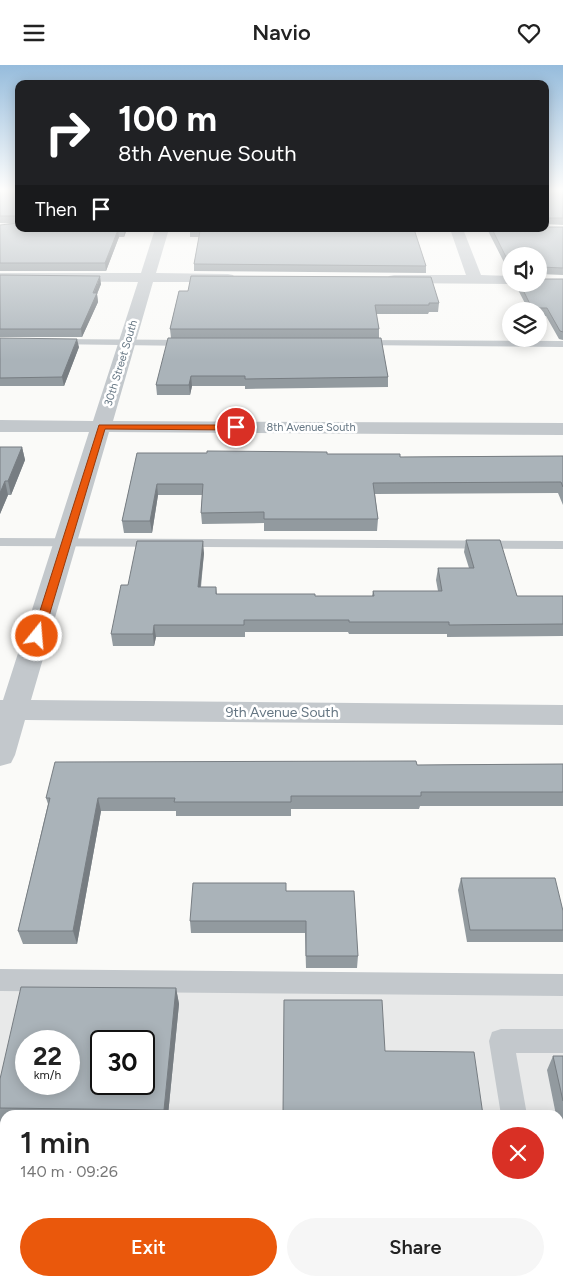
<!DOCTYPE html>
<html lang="en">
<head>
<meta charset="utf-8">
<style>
	:root { --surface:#fff; --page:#f6f6f6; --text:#222; --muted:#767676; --accent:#ea580c }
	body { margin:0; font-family:Figtree,sans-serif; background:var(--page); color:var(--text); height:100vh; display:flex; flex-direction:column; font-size:19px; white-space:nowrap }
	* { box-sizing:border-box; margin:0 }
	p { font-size:16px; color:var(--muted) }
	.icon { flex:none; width:28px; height:28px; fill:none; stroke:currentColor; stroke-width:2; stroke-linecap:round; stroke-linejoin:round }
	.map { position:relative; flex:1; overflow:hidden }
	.sheet { position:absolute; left:0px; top:1045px; width:564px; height:176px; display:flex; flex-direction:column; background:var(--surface); border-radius:15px 15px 0 0; box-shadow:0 2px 12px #0003 }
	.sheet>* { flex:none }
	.banner { position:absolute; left:15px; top:15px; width:534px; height:152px; border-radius:10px; box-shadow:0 2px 12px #0003; background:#202124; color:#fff; overflow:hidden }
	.tools { position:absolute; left:502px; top:182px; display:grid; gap:10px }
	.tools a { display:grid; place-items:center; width:45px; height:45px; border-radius:50%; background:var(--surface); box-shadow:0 2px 12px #0003; font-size:25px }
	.speed { position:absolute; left:15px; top:965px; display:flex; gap:10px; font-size:25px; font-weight:700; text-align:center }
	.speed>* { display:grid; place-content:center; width:65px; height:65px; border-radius:50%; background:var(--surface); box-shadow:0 2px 12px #0003; line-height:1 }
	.speed small { font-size:12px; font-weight:400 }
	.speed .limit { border:2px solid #111; border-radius:8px; background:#fff; color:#111 }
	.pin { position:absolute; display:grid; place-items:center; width:42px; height:42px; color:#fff; margin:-21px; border:2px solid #fff; border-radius:50%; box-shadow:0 1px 5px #0007 }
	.me { position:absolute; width:55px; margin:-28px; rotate:17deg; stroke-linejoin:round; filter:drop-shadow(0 0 4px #0008) }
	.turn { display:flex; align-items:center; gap:18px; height:105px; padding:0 20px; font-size:22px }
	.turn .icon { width:65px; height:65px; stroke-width:2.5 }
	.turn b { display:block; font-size:35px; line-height:42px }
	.then { display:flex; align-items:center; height:48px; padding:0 20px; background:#0003; gap:10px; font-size:19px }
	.round { display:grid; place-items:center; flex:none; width:52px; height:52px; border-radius:26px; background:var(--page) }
	.overview { display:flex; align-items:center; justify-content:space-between; height:85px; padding:0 20px }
	h1 { font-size:30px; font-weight:600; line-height:38px }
	.cta { display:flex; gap:10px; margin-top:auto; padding:10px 20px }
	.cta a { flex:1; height:58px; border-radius:30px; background:var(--accent); color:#fff; font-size:20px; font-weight:600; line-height:58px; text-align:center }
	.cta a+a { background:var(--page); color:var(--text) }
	header { display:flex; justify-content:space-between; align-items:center; height:65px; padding:0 20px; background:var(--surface); font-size:22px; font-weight:600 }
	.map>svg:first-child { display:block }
	.built { fill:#e8e9e9; fill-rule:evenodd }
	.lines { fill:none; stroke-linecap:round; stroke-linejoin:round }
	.service { fill:#c3c8cc; fill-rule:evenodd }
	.minor { fill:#c3c8cc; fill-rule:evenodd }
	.wall { fill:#929a9f }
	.shaded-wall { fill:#777d82 }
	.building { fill:#aab3b9; stroke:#777d82; fill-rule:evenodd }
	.route { fill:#ea580c; stroke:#983908 }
	.labels { text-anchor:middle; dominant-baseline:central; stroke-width:5; stroke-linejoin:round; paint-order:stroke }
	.far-street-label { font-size:11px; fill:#657683; stroke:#fff }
	.street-label { font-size:14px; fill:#657683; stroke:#fff }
</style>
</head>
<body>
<header><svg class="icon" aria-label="menu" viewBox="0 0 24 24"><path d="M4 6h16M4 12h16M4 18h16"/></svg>Navio<svg class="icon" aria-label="heart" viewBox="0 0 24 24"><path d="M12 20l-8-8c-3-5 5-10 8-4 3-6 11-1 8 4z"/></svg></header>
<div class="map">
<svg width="563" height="1221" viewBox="0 0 563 1221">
	<rect width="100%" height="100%" fill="#fafaf8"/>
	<path class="built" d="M0 915 563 920V1221H0ZM26 976H69V1019H26ZM101 976H144V1019H101ZM5 1050H559V1216H5Z"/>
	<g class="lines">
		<path class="service" d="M54 274 190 275 195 278 190 281 50 279 49 277Z
			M359 275 563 276V282L355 280 354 278Z
			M0 473 563 476V484L0 481Z
			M0 904 563 909V931L0 926Z
			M501 964H563V988H516L527 1050H501L489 976 492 967Z
			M563 1171V1201H559V1172Z"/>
		<path class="minor" d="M155 164H169L156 208 228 209 233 210 235 213 233 216 228 217H153L113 356 563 358V370L109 367 31 635 563 640V660L25 655 15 690 11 698 0 701V635H3L89 367H0V355L93 356 138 217 0 216V208H141Z
			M450 164H463L481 210 511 211V219H514H511L394 218 389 217 387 214 389 211 394 210H466Z"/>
	</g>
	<path class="wall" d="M0 125H19V164H127L124 172H119L106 206H0V160L17 159 0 158Z
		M545 125H563V160L545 159Z
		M563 162V210L539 209 511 191V211L487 164H545Z
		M190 164 426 201V208L194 206V199L199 172H190Z
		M0 210 101 219 97 229 98 237 82 272H0Z
		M540 214H563V275L559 274 546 251H539V246H529L515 219H539Z
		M179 226 439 238 438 247H429L428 249H376L379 264V273L388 312V322L245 324V321H192L190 330H157L156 320 171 273 170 264Z
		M0 273 79 282 64 321H0Z
		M0 382H22L25 395 11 430H8L0 449Z
		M137 388 327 389 400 392 563 391V440L558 428 375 429 378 454 377 466H264V458L202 459 201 448 202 430H158L152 468H124L122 456Z
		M466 475 517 531H563V571L447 572V569H349L348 567H245V572H156L154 581H113L111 569 128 520 204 488 201 522H216L217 529 315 531H372L373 526H438L436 515 438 503H469L464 487Z
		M563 699V741H420L419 744H291V751H176V746H101L77 879H23L18 866 48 739 46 733 417 700Z
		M461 813 563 846V877H467L458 825Z
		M286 826 358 891 357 903H306L305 868H191L190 856Z
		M176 923 179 939 168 1050H5V1058H1L0 1056V1014Z
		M553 991H563V1127H559V1066H560L559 1061V1050H556L547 1005Z"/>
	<path class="shaded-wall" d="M124 164H127L124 172Z
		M118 165 119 172 106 206 105 198Z
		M100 211 101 219 97 229 98 237 82 272 81 264Z
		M77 274 79 282 64 321 62 312Z
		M191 311 192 321 190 330 189 320Z
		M22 382 25 395 11 430 8 416Z
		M5 416 8 430 0 449V428Z
		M157 419 158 430 152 468 150 456Z
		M203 476 204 488 199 534 198 522Z
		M154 560 156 572 154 581 153 569Z
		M98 733 101 746 77 879 73 866Z
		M176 923 179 939 168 1050H166L164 1045Z"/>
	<path class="building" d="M0 125H19V151H0Z
		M545 125H563V153H546L545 154Z
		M19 158V164H124V165H118L105 198H0V160Z
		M545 162H563V203L540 202 539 210V191H511V202L492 164H545Z
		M190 164H414L426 201 194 199 200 166H189Z
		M0 210 100 211 93 228H97L81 264H0Z
		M191 211 431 212 439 238H429V240H375L379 264H170L179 226H188Z
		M539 212 540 214H563V267L560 266 547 243H532L520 219H539Z
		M0 273 77 274 62 312 0 313Z
		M168 273H381L388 312 245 314V311H191L189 320H156Z
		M0 382H22L8 416H5L0 428Z
		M207 386 327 387V389H400V392L563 391V422L561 417 373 418 378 454H264V447L201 448 203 419H157L150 456H122L137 388H207Z
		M466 475H500L517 531H563V559L449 560V557H349V555H244V560H154L153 569H111L121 520H128L137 476H203L198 522H216V529H315V531H374L373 526H442L438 503H474Z
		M416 696 417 700 563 699V727H421V731H291V737H174L175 733H98L73 866H18L50 733H46L55 697Z
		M461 813H555L563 846V865H470Z
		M193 818H286V826H354L358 891H306V856H190Z
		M21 922 176 923 164 1045 0 1043V1014ZM26 976H69V1019H26ZM101 976H144V1019H101Z
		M284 935H382L385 986 474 987 483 1050H283Z
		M553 991H563V1036Z
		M559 1066H563V1111H559Z"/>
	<linearGradient id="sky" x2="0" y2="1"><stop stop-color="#96bcdc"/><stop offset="0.42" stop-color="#fdfdfc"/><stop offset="1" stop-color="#fdfdfc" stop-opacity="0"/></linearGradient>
	<rect width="563" height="295" fill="url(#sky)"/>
	<path class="route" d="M99 360H236L240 362 236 365 105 364 43 571 41 573H33L32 571Z"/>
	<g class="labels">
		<g class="far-street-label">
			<text transform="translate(121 298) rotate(-73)">30th Street South</text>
			<text x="311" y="362">8th Avenue South</text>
		</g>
		<g class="street-label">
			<text x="282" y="647">9th Avenue South</text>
		</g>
	</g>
</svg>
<div class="tools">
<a><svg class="icon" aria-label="sound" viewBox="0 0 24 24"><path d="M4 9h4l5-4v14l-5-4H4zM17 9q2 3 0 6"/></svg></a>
<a><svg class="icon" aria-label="layers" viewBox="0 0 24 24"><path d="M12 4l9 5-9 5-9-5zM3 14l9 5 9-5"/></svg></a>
</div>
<div class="speed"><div>22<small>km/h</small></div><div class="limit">30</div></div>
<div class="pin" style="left:236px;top:362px;background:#d93025"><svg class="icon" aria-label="arrive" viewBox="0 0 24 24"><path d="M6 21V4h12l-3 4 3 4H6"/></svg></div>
<svg class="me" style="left:37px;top:571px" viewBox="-20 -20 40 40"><circle r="17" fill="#ea580c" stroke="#fff" stroke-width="3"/><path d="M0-11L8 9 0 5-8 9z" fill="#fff"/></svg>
<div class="banner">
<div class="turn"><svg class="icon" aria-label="right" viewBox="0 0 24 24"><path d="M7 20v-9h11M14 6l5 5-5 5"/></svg><div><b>100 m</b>8th Avenue South</div></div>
<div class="then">Then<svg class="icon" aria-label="arrive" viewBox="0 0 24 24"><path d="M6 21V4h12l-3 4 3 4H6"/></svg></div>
</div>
<section class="sheet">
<div class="overview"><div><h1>1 min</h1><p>140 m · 09:26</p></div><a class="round" style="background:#d93025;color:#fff"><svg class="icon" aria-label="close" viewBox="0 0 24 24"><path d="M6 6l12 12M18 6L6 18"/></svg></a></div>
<div class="cta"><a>Exit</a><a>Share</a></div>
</section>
</div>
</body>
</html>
